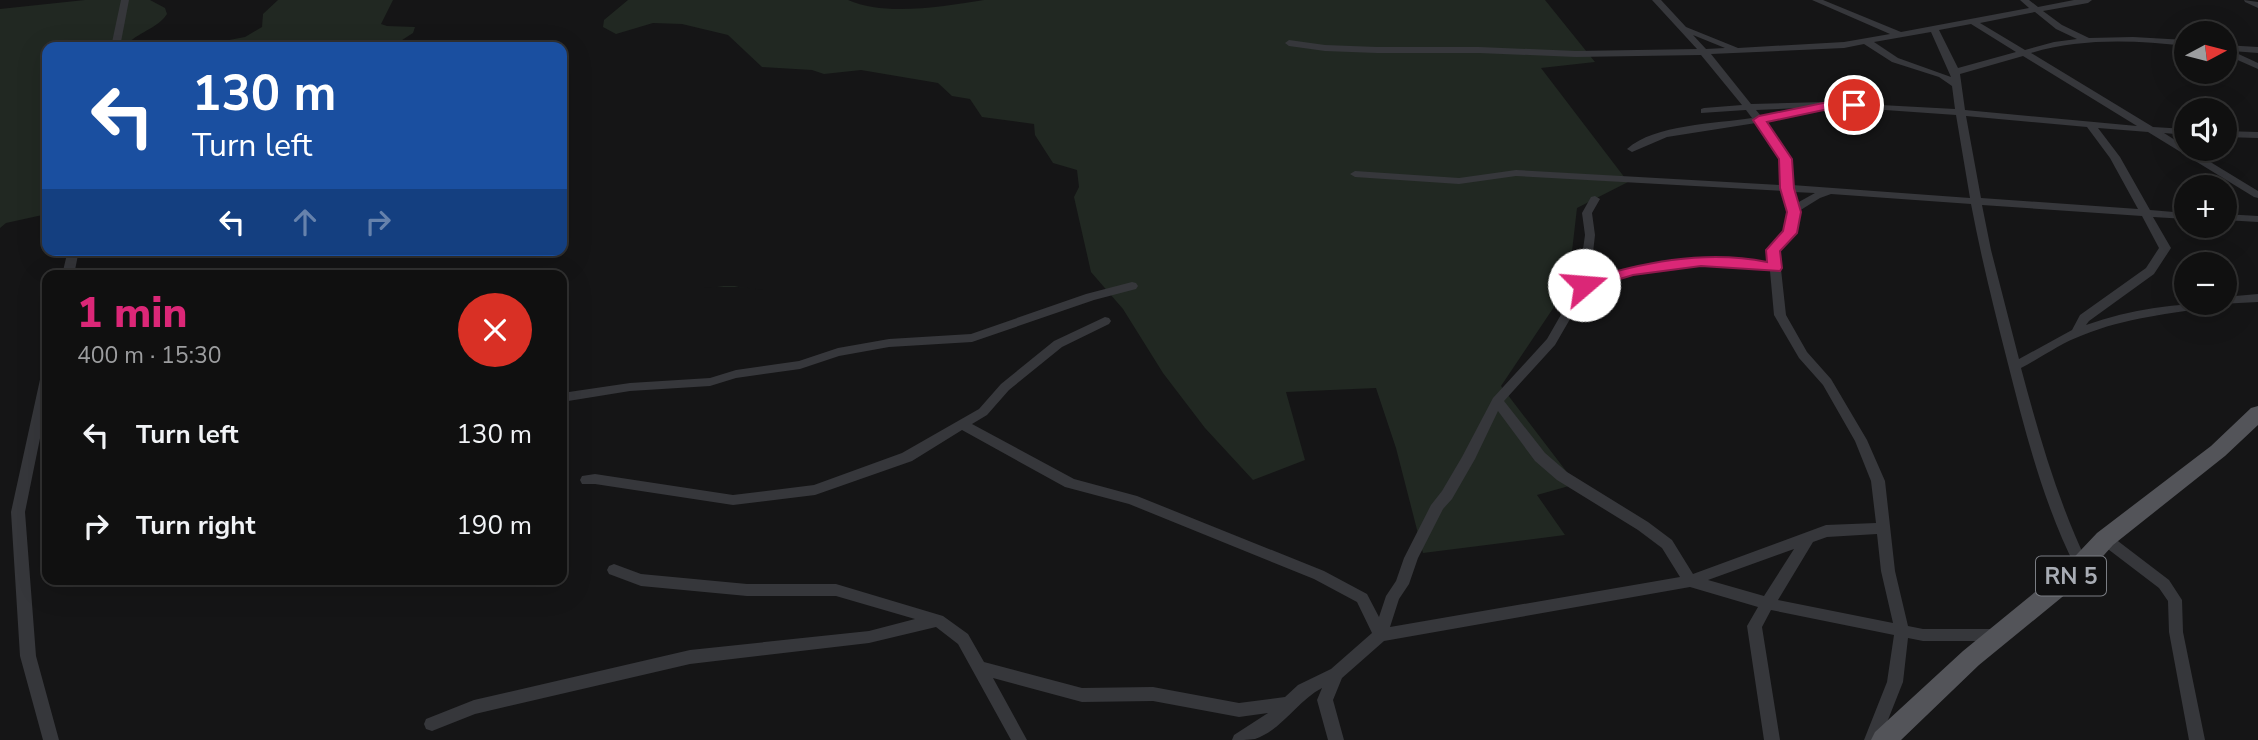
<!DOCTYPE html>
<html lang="en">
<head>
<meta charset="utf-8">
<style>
	:root { --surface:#101010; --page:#191919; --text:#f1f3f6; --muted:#9c9d9f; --line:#303030; --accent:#db2777 }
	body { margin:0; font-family:"Nunito Sans",sans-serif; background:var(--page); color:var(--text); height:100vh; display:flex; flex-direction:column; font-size:26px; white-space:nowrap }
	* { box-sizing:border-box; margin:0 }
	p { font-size:23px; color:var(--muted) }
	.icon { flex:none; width:38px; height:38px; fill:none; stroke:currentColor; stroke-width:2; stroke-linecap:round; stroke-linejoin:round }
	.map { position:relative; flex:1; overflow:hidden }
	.drawer { position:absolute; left:42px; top:270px; width:525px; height:315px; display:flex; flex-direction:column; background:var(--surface); border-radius:14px; box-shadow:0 7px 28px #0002,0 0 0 2px var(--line) }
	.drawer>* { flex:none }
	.top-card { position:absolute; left:42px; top:42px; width:525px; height:214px; border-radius:14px; box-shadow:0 7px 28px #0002,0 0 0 2px var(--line); background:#1a4fa0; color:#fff; overflow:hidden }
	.needle { width:46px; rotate:83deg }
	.buttons { position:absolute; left:2174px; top:21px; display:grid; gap:14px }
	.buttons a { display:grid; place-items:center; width:63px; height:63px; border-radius:50%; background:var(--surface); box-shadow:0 7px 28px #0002,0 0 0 2px var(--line); font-size:35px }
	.pin { position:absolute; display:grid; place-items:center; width:60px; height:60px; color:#fff; margin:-30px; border:4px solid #fff; border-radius:50%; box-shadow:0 2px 7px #0007 }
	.me { position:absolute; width:77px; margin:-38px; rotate:72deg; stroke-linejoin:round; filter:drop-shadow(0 0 5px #0008) }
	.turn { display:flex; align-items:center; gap:24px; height:147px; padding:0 35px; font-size:32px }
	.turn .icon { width:91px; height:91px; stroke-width:2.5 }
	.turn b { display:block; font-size:49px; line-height:60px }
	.lanes { display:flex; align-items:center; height:66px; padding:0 35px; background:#0003; justify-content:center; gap:35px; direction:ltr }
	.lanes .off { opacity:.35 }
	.round { display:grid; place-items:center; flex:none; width:74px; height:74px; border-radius:37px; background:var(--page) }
	.overview { display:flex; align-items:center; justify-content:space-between; height:119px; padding:0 35px }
	h1 { font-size:42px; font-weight:800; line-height:52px; color:var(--accent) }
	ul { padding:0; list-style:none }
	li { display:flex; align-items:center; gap:21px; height:91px; padding:0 35px }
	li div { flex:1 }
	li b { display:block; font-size:26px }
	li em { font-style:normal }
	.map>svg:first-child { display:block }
	.green { fill:#212822 }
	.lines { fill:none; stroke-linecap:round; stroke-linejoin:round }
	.street { fill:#36373b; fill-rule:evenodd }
	.primary { fill:#535459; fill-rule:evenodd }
	.route { fill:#db2777; stroke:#8e194d; stroke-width:2 }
	.labels { text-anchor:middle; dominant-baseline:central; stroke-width:7; stroke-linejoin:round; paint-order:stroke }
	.shield { fill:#101011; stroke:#7a7d83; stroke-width:2 }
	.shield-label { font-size:23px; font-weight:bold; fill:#a8acb4 }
</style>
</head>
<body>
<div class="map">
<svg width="2258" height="740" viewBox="0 0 2258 740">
	<rect width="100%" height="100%" fill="#151516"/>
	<path class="green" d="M85 0H150L165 8 167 14C159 27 140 32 128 43V47H47V214L6 223 0 228V9Z
		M278 0H393L381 24 387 26 415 27 413 33 399 42 379 47H193L245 37 262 27 263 14Z
		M628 0H848C886 17 944 6 984 0H1545L1595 62 1541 68 1628 182 1577 208 1568 286 1501 386 1576 484 1537 495 1565 535 1423 553 1396 448 1376 388 1286 392 1305 460 1253 480 1205 428 1163 373 1123 309 1091 272 865 333 833 298 730 286 703 288 623 329 562 344 623 329 703 288 731 286 833 298 865 333 1091 272 1074 197 1079 187 1077 170 1053 163 1035 135 1034 124 982 117 970 99 952 96 938 83 861 70 824 74 812 70 762 67 728 35 682 24 653 23 616 34 603 27 604 20Z"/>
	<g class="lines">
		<path class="street" d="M121 0H129L120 47H111Z
			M1652 0H1661L1686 27 1738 48 1844 42 1890 34 1812 0H1823L1901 32 2029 8 2020 0H2029L2038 7 2074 0H2092L2088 3 2043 11 2062 25 2089 38 2133 37 2186 40V46C2135 40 2080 38 2031 53L2153 127 2186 129V135L2164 133 2186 147V149H2189L2258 191V198L2254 197 2148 132 2098 128 2120 157 2150 210 2186 213V219L2153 217 2171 248 2154 274 2089 321 2086 325C2131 309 2177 303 2224 303V297L2258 294V302L2220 304 2215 307C2171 313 2125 318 2083 335 2061 343 2042 357 2021 368 2039 435 2058 502 2088 564L2086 568 2081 570 2076 568C2043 503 2025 431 2007 360 1994 309 1981 257 1971 204L1831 194 1820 198 1799 211 1795 233 1779 251 1786 315 1807 352 1831 379 1867 440 1885 481 1895 571 1908 626 1923 629H1999L2004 630 2006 635 2004 640 1999 641H1923L1908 638 1903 682 1880 740H1864L1887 682 1894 635 1771 610 1762 627 1780 740H1764L1747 626 1758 607 1690 587 1384 641 1342 678 1333 700 1344 740H1328L1317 700 1322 688C1297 701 1282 730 1255 739 1249 740 1239 740 1232 740L1234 735 1268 713 1239 717 1153 701 1082 702 993 678 1027 740H1011L958 644 936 627 869 643 690 664 475 714 432 731 426 729 424 724 426 719 474 700 690 650 869 631 915 619 836 596H747L641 586 609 574 607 570 609 566 614 564 641 574 747 584H836L943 616 968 634 984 662 1082 688 1153 687 1239 703 1285 697 1298 685 1331 669 1372 633 1357 602 1314 579 1129 504 1065 487 962 430 912 461 815 495 733 505 595 484H582L580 480 582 476 595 474 733 495 814 485 902 453 979 409 1001 384 1054 341 1105 317 1109 318 1111 321 1109 324 1062 347 1009 390 987 415 972 424 1074 479 1137 496 1324 571 1367 594 1379 617 1386 596 1396 581 1404 558 1431 505 1442 491 1462 457 1493 398 1547 339 1578 285 1585 235 1582 213 1591 197 1595 196 1600 199 1592 213 1595 235 1590 279C1649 260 1708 253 1769 263L1767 250 1785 232 1789 212 1783 191 1516 176 1459 184 1355 177 1350 174 1355 171 1459 178 1516 170 1782 185 1780 159 1756 123 1667 137 1632 152 1627 149C1655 124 1715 124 1752 118L1746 110 1701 113V109L1704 108 1742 105 1701 55 1576 57 1479 53H1377L1325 51 1289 46 1285 43 1289 40 1325 45 1377 47H1479L1576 51 1697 49ZM2035 12 2056 29 2077 39 2054 42 2025 50 1980 23ZM1971 24 2016 52 1958 68 1939 30ZM1931 32 1951 77 1898 58 1874 42ZM1693 35 1725 48 1706 49ZM1864 44 1892 62 1939 77 1952 86 1955 109 1825 102 1751 104 1711 54 1844 48ZM2023 56 2137 126 1965 110 1960 74ZM1799 108 1761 116 1756 110ZM1802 108 1885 110 1956 115 1970 198 1792 185 1790 159 1765 121 1804 113 1806 111ZM1966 116 2087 127 2110 158 2138 209 1981 198ZM1793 192 1815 193 1797 203ZM1982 205 2142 216 2159 248 2146 268 2080 315 2072 330 2019 359 1991 250ZM1721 265 1770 271 1774 315 1799 358 1823 385 1855 441 1871 481 1876 523 1826 525 1693 574 1672 540 1648 522 1567 472 1545 453 1504 401 1555 345 1588 288 1648 271 1684 266ZM1498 411 1535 461 1557 480 1638 530 1662 548 1680 577 1390 627 1399 599 1409 584 1418 558 1443 509 1452 499 1475 459ZM1877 534 1881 571 1893 623 1778 600 1813 542 1827 537ZM1794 549 1764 596 1708 580Z
			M2244 0 2258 2V8L2245 2Z
			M2224 45 2258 47V53L2232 51 2258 63V69L2224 54Z
			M2224 131 2258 132V138L2224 137Z
			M2224 214 2258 216V222L2224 220Z
			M68 250H79L74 275H62Z
			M1132 282 1136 283 1138 286 1136 289 1094 300 972 342 889 347 839 356 800 369 736 378 710 386 630 391 562 402V393L630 383 710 378 736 370 799 361 838 348 889 339 971 334 1086 294Z
			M47 371V404L25 512 36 656 59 740H43L20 656 11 512 41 375Z
			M2105 533 2110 535 2169 580 2182 600 2183 632 2205 740H2189L2169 632 2168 601 2159 588 2100 543 2098 539 2100 535Z"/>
		<path class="primary" d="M2258 406V425L2225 456 2113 545 2078 584 1979 665 1901 740H1871L1875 732 1963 651 2062 570 2097 533 2211 446 2251 408Z"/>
	</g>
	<path class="route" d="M1833 101H1854L1861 105 1854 109 1833 108 1767 122 1792 159 1794 188 1801 212 1797 233 1780 251 1782 268 1780 271 1701 266 1633 275 1584 290 1579 289 1577 285 1579 282C1639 263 1704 249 1767 262L1766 250 1783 231 1787 212 1780 188 1779 159 1753 120 1759 116Z"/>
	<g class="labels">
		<rect class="shield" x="2036" y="556.5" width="70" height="39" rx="5"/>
		<g class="shield-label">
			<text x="2071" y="576">RN 5</text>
		</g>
	</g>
</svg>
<div class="buttons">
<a><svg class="needle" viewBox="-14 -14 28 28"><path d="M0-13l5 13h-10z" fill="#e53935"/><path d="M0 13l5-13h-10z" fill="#9c9d9f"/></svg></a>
<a><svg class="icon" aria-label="sound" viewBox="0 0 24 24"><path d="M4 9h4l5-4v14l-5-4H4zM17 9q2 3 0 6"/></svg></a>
<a>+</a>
<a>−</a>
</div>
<div class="pin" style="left:1854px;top:105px;background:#d93025"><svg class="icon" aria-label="arrive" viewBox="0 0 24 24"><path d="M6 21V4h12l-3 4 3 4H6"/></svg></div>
<svg class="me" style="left:1584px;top:285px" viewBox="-20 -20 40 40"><circle r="19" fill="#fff"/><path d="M0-13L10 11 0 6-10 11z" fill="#db2777"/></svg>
<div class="top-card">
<div class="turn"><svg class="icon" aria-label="left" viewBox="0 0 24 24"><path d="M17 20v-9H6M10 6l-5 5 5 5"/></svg><div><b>130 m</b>Turn left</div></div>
<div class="lanes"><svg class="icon" aria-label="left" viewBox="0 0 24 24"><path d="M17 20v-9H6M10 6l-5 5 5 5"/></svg><svg class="icon off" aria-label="ahead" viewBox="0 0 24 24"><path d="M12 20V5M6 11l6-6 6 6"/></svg><svg class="icon off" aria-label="right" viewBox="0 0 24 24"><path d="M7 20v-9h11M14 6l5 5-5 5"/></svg></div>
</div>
<section class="drawer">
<div class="overview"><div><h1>1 min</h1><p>400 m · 15:30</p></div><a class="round" style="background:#d93025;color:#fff"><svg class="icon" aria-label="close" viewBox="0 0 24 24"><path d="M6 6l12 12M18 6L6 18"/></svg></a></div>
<ul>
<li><svg class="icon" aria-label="left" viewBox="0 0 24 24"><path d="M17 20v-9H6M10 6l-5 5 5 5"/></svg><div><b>Turn left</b></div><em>130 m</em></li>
<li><svg class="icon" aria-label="right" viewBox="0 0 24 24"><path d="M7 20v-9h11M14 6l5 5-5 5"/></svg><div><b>Turn right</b></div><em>190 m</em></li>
</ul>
</section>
</div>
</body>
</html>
